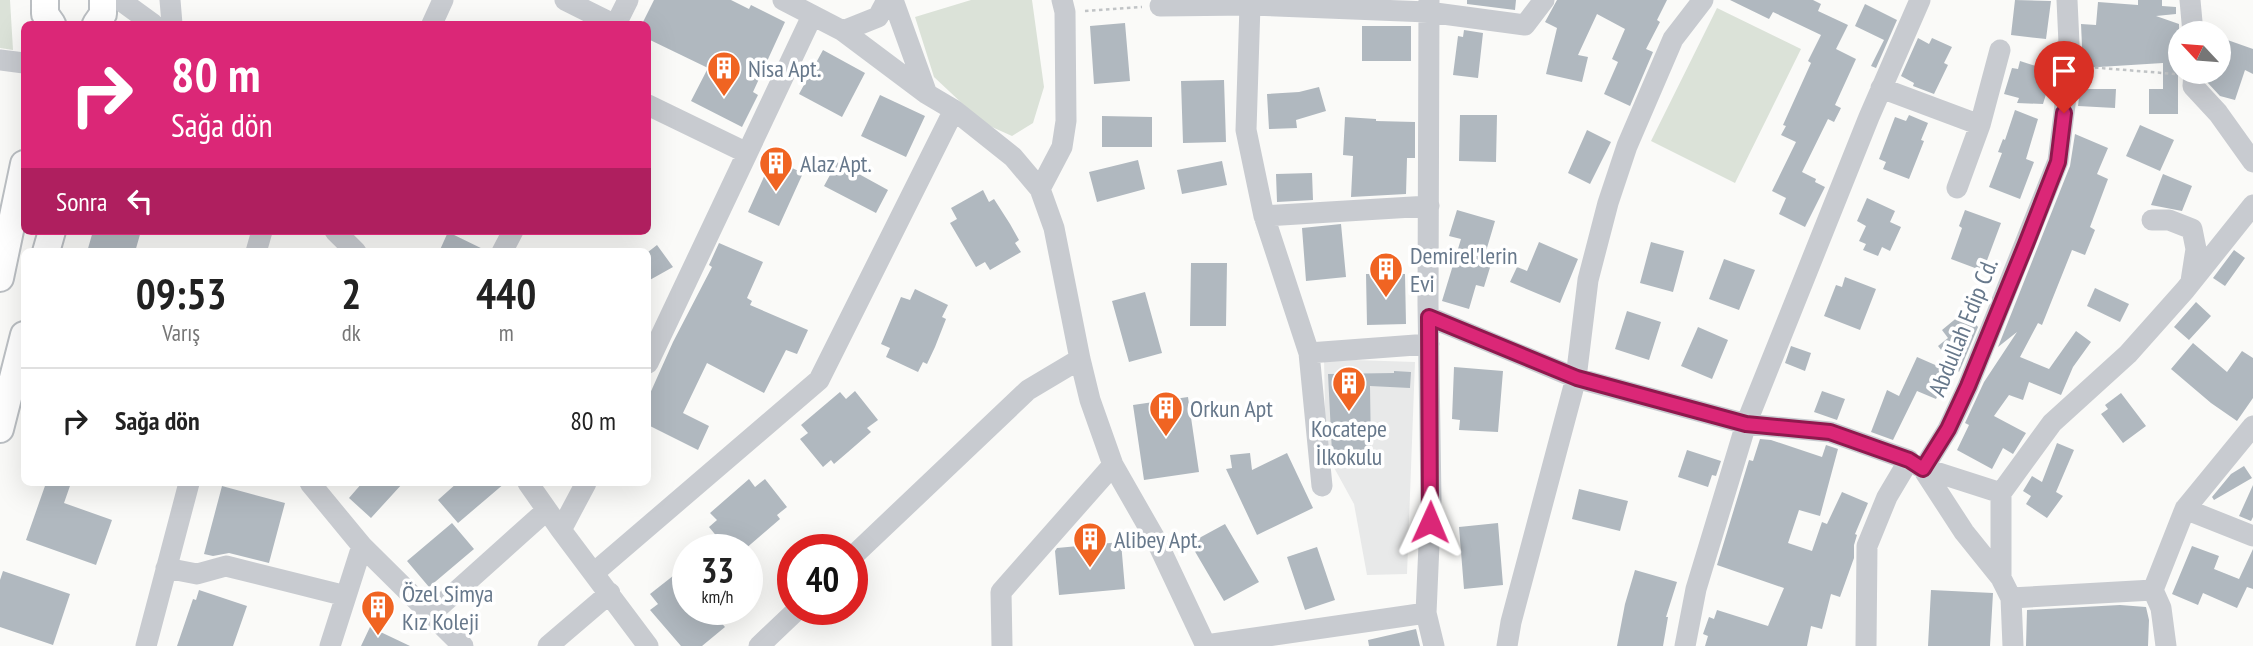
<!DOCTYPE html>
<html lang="tr">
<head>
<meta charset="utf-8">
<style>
	:root { --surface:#fff; --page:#f6f6f6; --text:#222; --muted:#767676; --line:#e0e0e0 }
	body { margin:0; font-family:"PT Sans Narrow",sans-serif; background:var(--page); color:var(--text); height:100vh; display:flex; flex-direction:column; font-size:26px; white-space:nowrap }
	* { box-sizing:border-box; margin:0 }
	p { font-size:23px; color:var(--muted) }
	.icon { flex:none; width:38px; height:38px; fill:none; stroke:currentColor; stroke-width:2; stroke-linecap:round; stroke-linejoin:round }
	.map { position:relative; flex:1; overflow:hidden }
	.drawer { position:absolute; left:21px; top:248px; width:630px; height:238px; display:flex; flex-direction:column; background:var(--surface); border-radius:10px; box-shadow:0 7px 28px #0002 }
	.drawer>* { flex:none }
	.banner { position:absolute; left:21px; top:21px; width:630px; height:214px; border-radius:10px; box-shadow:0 7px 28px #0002; background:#db2777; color:#fff; overflow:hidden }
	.needle { width:46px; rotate:296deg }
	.tools { position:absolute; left:2168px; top:21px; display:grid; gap:14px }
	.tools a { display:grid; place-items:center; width:63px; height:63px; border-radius:50%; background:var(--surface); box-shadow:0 7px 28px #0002; font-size:35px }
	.speed { position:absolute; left:672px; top:534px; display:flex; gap:14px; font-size:35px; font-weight:700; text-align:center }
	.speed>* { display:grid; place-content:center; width:91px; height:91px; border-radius:50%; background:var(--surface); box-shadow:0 7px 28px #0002; line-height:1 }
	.speed small { font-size:18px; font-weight:400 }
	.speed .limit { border:10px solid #d22; background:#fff; color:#111 }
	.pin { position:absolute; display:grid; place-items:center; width:60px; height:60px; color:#fff; margin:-72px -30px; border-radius:50% 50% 50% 0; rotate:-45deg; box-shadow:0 0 7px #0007 }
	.pin .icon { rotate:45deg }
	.me { position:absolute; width:77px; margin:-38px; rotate:1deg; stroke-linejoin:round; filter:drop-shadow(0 0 5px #0008) }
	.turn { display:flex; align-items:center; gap:24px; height:147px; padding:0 35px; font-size:32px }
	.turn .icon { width:91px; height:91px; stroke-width:2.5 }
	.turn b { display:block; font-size:49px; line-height:60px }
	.then { display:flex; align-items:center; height:66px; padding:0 35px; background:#0003; gap:14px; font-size:26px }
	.eta { display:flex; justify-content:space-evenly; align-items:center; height:119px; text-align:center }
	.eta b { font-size:42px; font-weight:600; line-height:49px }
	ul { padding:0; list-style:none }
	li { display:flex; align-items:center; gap:21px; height:105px; padding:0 35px; border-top:2px solid var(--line) }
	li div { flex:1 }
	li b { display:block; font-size:26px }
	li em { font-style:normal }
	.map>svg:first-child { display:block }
	.built { fill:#e8e9e9 }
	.green { fill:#dbe2d8 }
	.building { fill:#b0b8bf }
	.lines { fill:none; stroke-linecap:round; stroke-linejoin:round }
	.major-casing { stroke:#bbbfc3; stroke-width:30 }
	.path { stroke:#c1c4c6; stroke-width:2.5; stroke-dasharray:3.5 3.5; stroke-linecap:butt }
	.minor { stroke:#c8cbd0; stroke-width:21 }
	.major { stroke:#fff; stroke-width:26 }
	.route-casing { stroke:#8e194d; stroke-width:18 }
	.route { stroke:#db2777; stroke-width:12 }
	.labels { text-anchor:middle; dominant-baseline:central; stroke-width:7; stroke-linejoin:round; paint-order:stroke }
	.poi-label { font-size:24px; fill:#67788b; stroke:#fff; text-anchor:start }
	.street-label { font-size:24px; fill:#67788b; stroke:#fff }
</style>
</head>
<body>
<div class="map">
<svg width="2253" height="646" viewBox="0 0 2253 646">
	<rect width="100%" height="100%" fill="#fafaf8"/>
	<path class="built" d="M1324 359 1415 362 1407 574 1367 575 1354 504 1326 453Z"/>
	<path class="green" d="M0 0H10L13 50 0 48Z
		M971 0H1032L1044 87 1033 123 1012 136 983 123 934 77 915 17Z
		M1717 8 1801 49 1735 183 1651 141Z"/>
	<path class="building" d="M654 0H731L749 9 751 5 785 22 753 92 758 95 742 127 691 101 708 68 648 39V24H642Z
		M1467 0H1516L1515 10 1467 4Z
		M1557 0H1667L1657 20 1660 22 1646 49 1653 52 1630 106 1604 94 1618 62 1612 59 1625 29 1597 14 1578 55 1588 57 1582 82 1546 74 1557 28 1545 22Z
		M1730 0H1813L1821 4 1818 11 1848 25 1836 49 1856 59 1835 105 1841 108 1834 122 1828 119 1802 172 1816 179 1815 182 1825 187 1805 227 1779 214 1786 198 1772 191 1796 142 1781 135 1786 126 1783 125 1811 63 1808 61 1821 35 1773 12 1769 19Z
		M2015 0 2051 1 2046 39 2011 35Z
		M2138 0H2162V6L2176 7V14L2156 16 2179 24 2180 70H2178V114H2149V89H2163V63L2083 68 2081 24 2096 25 2098 2 2138 5Z
		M1865 4 1897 20 1876 68 1871 66 1884 40 1855 26Z
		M1125 23 1130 81 1094 84 1090 26Z
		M1362 26H1411V61H1362Z
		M1464 30 1483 33 1478 78 1453 75 1458 36 1463 37Z
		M2219 37 2253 49V74L2245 70 2235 100 2220 96 2207 82 2210 72H2219Z
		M1918 38 1929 44 1932 38 1952 47 1944 63 1948 65 1934 94 1913 86 1914 83 1901 76Z
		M823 50 865 73 842 117 799 94Z
		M2020 61 2045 69 2039 88 2047 91 2043 104 2017 103 2019 98 2004 94 2012 68 2018 69Z
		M1224 80 1226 142 1183 143 1181 81Z
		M1319 87 1326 111 1296 120 1297 128 1269 129 1267 94 1299 92Z
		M2080 89H2116L2115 108 2078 106Z
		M880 95 925 116 906 157 861 136Z
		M2015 110 2038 119 2026 159 2034 162 2020 199 1989 187 2002 153 1998 152 2003 139 2005 140Z
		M1460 115H1497L1496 162 1459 161Z
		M1909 115 1928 123 1921 140 1924 141 1909 179 1883 169 1886 162 1879 159 1895 117 1906 121Z
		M1102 116 1152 117V147H1102Z
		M1345 117 1376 119V121L1415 122V158H1407L1406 194 1351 197 1353 156 1343 155Z
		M2140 125 2174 140 2160 171 2126 156Z
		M1587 130 1611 142 1590 184 1568 173Z
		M2075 134 2108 148 2097 174 2108 179 2090 227 2095 230 2085 255 2072 250 2042 325 2038 323 2020 357 2049 369 2076 331 2091 342 2073 367 2061 395 2029 382 2023 400 2009 395 1994 416 2026 433 2013 454 2003 448 1992 469 1957 450 1969 425 1965 423 1984 382 2017 332 1998 347 2070 166Z
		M772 159 803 173 779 226 748 212Z
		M1138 160 1145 189 1097 202 1089 172Z
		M1222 161 1227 185 1182 194 1177 170Z
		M837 162 888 190 876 213 824 186Z
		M1312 173 1313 200 1277 202 1276 174Z
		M2163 174 2192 186 2182 211 2151 205Z
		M983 190 989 202 994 199 1010 224 1019 240 1015 243 1021 252 990 270 985 262 976 267 950 223 957 219 951 208Z
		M1867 198 1895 211 1890 222 1901 227 1890 251 1882 247 1878 256 1863 250 1866 244 1859 241 1866 226 1857 221Z
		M1457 210 1495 221 1484 258 1492 261 1484 287 1476 285 1469 309 1442 301 1461 239 1449 236Z
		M1965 210 2001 223 1983 271 1951 259 1962 228 1959 226Z
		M1341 224 1346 277 1306 281 1302 228Z
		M93 231H141L135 252H87Z
		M448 232 489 252H439Z
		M1539 242 1578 259 1560 303 1510 282 1517 267 1527 271Z
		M1651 242 1684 251 1673 292 1640 283Z
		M719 243 763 262 747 298 752 301 750 305 808 330 797 354 786 350 764 393 707 363 683 413 709 426 698 450 648 425V398L673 342 712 267 709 265Z
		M657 245 673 267 648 281V252Z
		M2234 250 2245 258 2225 286 2213 278Z
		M1724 259 1755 270 1739 310 1709 299Z
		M1191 263H1227L1226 326H1190Z
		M1366 274H1405L1406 324 1367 325Z
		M1845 277 1876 289 1860 330 1824 316 1836 285 1842 287Z
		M2095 288 2129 304 2120 322 2087 306Z
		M915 289 948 305 942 317 946 319 935 347 927 364 923 362 918 372 886 357 890 348 881 344 901 297 910 300Z
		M1145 292 1162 353 1129 362 1112 301Z
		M2196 302 2211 316 2189 340 2174 327Z
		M1627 311 1661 322 1649 360 1615 349Z
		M1965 311 1978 327 1959 372 1938 346 1948 338 1942 330Z
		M1698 327 1728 340 1712 379 1681 366Z
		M2193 343 2227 372 2242 351 2253 358V398L2237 421 2211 403 2171 369Z
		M1791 346 1811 353 1805 371 1785 363Z
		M1917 357 1949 371 1936 399 1917 391 1893 440 1871 432 1887 390 1899 396Z
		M1454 367 1503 371 1498 432 1459 430 1460 420 1452 419Z
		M1394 371 1411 372 1410 388 1370 386 1371 453H1332L1328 374 1394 373Z
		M855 391 878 420 867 428 871 432 848 452 834 464 831 460 823 467 800 439 808 433 801 425 840 392 846 399Z
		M1822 391 1845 399 1837 420 1814 412Z
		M2121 393 2146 426 2123 443 2101 414 2108 409 2105 405Z
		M1188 397 1199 472 1144 480 1133 405Z
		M1760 439 1771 440 1822 457 1826 445 1838 449 1820 516 1799 510 1788 543 1812 551 1822 522 1827 524 1842 492 1868 503 1855 534 1857 535 1854 545V558L1840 597 1831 594 1822 629 1811 626 1807 646H1705L1708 636 1703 634 1709 617 1714 619 1717 610 1768 626 1784 588 1717 565 1749 460 1753 461Z
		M2057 443 2074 450 2056 492 2063 496 2047 518 2026 504 2031 496 2023 491 2032 476 2042 482Z
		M1687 450 1721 461 1716 476 1712 475 1708 487 1678 477Z
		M1250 453 1252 470 1287 453 1313 508 1257 535 1226 469 1232 468 1230 455Z
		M2244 466 2252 478 2214 500 2212 497 2231 474Z
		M749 479 755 487 765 479 787 507 777 515 780 519 744 550H728L709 527 717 520 710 513Z
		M46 483H71L64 503 112 520 96 565 26 540Z
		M362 483H403L371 518 349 498Z
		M457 483H505L458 523 438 500Z
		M2253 485V517L2251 521 2239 516Z
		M222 486 285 503 269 563 229 553 213 556 204 554Z
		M1579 489 1628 501 1620 531 1572 519Z
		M452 523 474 549 429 587 407 561Z
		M1498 523 1503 585 1464 589 1459 527Z
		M1225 524 1259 582 1224 601 1190 543Z
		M1121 542 1125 589 1059 595 1055 551 1057 548Z
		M2192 546 2219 556 2214 569 2239 579 2253 549V589L2247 587 2237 608 2203 593 2198 605 2172 594Z
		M1317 547 1335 600 1305 610 1287 557Z
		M1635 570 1677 582 1666 617H1668L1663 646H1617L1625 604Z
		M3 571 70 594 53 645 0 627V580Z
		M678 572 688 583V609H731L718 619 725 627 702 646H681L650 610 658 604 650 594Z
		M199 590 247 606 233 646H177L193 599 196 600Z
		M1931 590 1993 593 1990 646H1928Z
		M2120 605 2146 607 2149 620 2148 646H2026L2027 610Z
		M370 627 410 646H361Z
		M1416 629 1420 646H1369L1368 640Z"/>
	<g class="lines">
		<g class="major-casing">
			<path id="major" d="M45 0V14L52 24
				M96 24 103 14V0
				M46 252 52 231
				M0 278 24 164
				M0 429 24 335"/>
		</g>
		<path class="path" d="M1085 11 1142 7
			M2088 67 2175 74"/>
		<path class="minor" d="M120 0 153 24
			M170 0 172 24
			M565 0 613 24
			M783 0 843 31 927 94
			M893 0 927 94 954 110 1013 157 1040 189 1054 228 1080 359 1090 400 1113 465 1157 542 1206 646
			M1250 0V5L1428 12 1525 25 1544 0
			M1429 0 1428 304 1431 499 1426 613 1434 646
			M2190 0 2193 33
			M1160 6 1250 5 1246 130 1264 216 1309 353 1322 486
			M432 24 443 0
			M616 24 628 0
			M843 31 878 17 887 0
			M0 60 24 63
			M2194 72 2193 86 2218 113 2253 162
			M1881 88 1980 125 1957 188
			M648 105 747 153
			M1980 125 2000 50
			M1040 189 1062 147 1066 121 1065 12 1062 0
			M1264 216 1429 206
			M2152 220H2169L2192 229 2196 249 2191 281
			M335 231 356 252
			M256 252 262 231
			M502 252 513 231
			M1429 317 1576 378 1746 424 1830 432 1909 460 1887 497 1867 546 1866 646
			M1309 353 1429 344
			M648 363 812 16
			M1920 467 2001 493 2052 423 2128 354 2185 290 2253 205
			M310 483 362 546 463 646
			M528 483 561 530 586 483
			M2185 509 2253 536
			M561 530 648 646
			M852 557 1028 390 1080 359
			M166 568 197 574 226 566 346 596
			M595 572 819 380 954 110
			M2001 578V493
			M2011 598 2153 590
			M431 614 547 510
			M1206 645 1426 613
			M146 646 189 483
			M330 646 362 546
			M548 646 610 593
			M759 646 798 609
			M1002 646 1001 592 1113 465
			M1507 646 1511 622 1576 378 1588 280 1608 203 1627 146 1673 39 1703 0
			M1685 646 1696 589 1746 424 1869 117 1920 0
			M2013 646 2011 598 2001 578 1964 532 1923 469 1948 429 1968 386 2058 161 2070 65 2067 0
			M2166 646 2161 608 2153 590 2185 509 2253 426"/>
		<use href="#major" class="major"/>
	</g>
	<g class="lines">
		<g class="route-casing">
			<path id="route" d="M1430 522 1429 317 1577 378 1746 424 1830 432 1909 460 1923 469 1948 429 1968 386 2026 244 2058 162 2064 113"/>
		</g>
		<use href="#route" class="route"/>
	</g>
	<defs>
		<g id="building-pin" transform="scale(1.75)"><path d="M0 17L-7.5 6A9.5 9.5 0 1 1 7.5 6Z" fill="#f06422" stroke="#fff"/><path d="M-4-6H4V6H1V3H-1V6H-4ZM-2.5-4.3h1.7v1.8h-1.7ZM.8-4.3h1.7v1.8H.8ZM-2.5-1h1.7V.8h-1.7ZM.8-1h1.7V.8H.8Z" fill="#fff"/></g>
	</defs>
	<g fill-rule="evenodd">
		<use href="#building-pin" x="724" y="68"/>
		<use href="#building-pin" x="776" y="163"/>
		<use href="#building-pin" x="1386" y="269"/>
		<use href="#building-pin" x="1349" y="383"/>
		<use href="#building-pin" x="1166" y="408"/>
		<use href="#building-pin" x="1090" y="539"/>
		<use href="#building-pin" x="378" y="607"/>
	</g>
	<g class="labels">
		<g class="poi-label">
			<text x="748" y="68">Nisa Apt.</text>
			<text x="800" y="163">Alaz Apt.</text>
			<text x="1410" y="255">Demirel'lerin<tspan x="1410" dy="28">Evi</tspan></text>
			<text x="1190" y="408">Orkun Apt</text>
			<text x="1349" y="428" text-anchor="middle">Kocatepe<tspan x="1349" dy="28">İlkokulu</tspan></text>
			<text x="1114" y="539">Alibey Apt.</text>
			<text x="402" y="593">Özel Simya<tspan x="402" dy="28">Kız Koleji</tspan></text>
		</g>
		<g class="street-label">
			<text transform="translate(1963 327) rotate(-68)">Abdullah Edip Cd.</text>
		</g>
	</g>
</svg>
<div class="tools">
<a><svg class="needle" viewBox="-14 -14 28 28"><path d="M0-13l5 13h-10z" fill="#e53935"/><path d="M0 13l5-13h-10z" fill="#767676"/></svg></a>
</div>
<div class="speed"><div>33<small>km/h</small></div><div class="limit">40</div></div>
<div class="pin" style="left:2064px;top:113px;background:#d93025"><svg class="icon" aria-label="arrive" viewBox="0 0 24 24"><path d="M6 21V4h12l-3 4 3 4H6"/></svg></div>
<svg class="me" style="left:1430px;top:522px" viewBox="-20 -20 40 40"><path d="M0-17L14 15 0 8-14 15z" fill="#db2777" stroke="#fff" stroke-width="4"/></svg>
<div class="banner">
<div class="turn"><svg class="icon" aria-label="right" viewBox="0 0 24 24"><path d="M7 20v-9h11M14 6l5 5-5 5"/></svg><div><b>80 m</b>Sağa dön</div></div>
<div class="then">Sonra<svg class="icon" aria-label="left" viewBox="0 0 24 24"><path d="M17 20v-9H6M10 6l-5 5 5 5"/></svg></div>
</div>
<section class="drawer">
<div class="eta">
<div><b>09:53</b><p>Varış</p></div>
<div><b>2</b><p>dk</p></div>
<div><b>440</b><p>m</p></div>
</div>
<ul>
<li><svg class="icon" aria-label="right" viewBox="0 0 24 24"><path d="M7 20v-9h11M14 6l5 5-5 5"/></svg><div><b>Sağa dön</b></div><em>80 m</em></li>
</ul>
</section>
</div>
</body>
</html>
